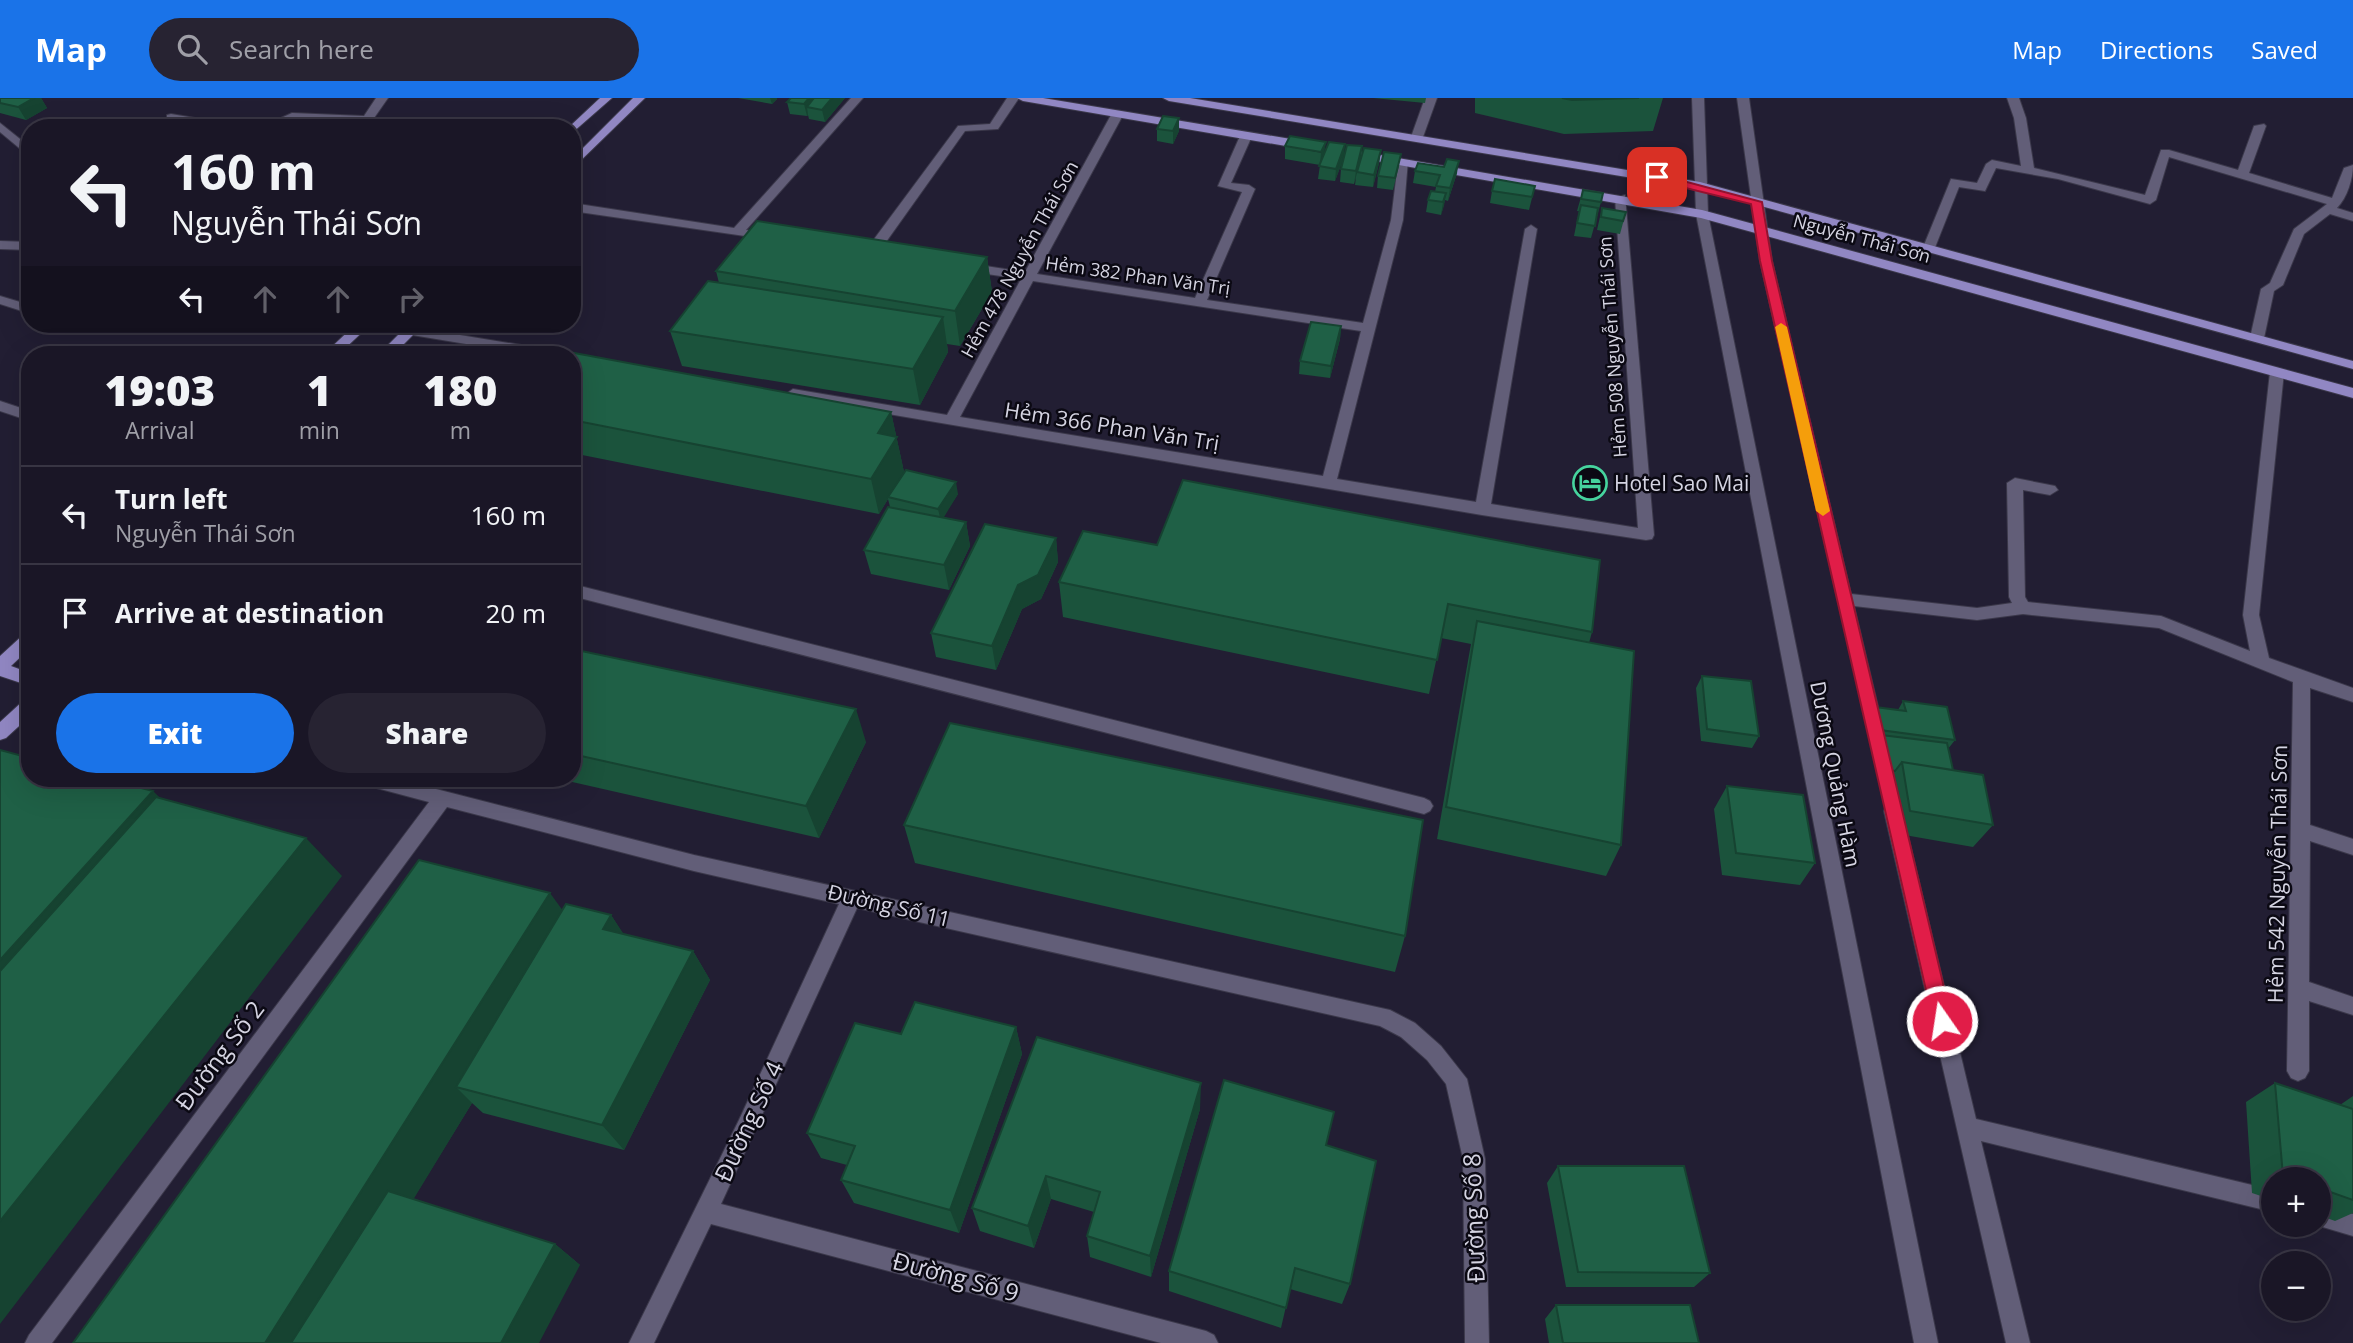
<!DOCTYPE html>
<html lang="en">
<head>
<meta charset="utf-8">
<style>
	:root { --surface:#1a1626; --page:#272332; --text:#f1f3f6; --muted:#9f9fa7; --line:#383543; --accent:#1a73e8 }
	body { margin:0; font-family:"Open Sans",sans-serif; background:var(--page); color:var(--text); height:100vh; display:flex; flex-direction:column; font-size:26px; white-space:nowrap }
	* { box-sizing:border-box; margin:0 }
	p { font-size:23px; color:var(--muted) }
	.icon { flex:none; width:38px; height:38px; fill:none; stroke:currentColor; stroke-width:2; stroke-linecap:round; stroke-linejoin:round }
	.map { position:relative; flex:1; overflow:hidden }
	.drawer { position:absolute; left:21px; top:248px; width:560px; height:441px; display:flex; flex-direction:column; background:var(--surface); border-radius:28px; box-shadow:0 7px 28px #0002,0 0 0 2px var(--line) }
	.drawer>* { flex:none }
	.hud { position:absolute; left:21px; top:21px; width:560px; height:214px; border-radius:28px; box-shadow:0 7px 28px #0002,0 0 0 2px var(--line); background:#1a1626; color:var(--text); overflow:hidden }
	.fabs { position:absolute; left:2261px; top:1069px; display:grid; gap:14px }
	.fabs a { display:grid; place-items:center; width:70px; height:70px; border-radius:50%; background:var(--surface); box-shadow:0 7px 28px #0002,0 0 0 2px var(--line); font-size:35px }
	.pin { position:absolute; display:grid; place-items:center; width:60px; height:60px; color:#fff; margin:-30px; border-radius:14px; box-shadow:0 4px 10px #0006 }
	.me { position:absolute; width:77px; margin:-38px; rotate:347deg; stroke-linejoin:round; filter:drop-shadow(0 0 5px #0008) }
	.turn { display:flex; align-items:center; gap:24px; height:147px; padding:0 35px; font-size:32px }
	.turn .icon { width:91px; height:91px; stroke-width:2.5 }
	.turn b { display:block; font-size:49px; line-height:60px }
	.lanes { display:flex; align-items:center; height:66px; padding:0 35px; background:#0003; justify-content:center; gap:35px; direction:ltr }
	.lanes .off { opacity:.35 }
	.eta { display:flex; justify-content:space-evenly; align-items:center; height:119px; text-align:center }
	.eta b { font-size:42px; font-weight:800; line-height:49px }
	.action { display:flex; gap:14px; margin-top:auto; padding:14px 35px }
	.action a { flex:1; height:80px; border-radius:42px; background:var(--accent); color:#fff; font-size:28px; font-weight:800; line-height:80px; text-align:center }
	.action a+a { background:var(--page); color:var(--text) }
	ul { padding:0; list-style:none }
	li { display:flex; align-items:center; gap:21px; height:98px; padding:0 35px; border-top:2px solid var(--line) }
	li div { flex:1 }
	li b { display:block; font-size:26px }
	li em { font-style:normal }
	header { display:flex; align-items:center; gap:42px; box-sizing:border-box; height:98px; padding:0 35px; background:var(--accent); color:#fff }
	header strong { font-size:33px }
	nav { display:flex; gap:38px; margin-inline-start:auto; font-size:24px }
	.search { width:490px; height:63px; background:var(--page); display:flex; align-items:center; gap:18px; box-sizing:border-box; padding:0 24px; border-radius:38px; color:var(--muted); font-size:26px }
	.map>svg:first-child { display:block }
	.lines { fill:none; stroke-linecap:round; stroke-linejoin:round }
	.minor-casing { stroke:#3b384a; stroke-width:2 }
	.major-casing { stroke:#3b384a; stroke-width:2 }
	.minor { fill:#625e78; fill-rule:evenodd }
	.major { fill:#9187c3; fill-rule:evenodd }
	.wall { fill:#1b533c }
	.shaded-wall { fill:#164331 }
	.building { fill:#1f6046; stroke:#164331; stroke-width:2 }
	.route { fill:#e11d48; stroke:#92132f; stroke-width:2 }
	.slow { fill:#f59e0b }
	.labels { text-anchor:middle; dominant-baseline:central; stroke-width:5; stroke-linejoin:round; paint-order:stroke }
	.far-street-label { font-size:18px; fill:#d5d4e2; stroke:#0b0913 }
	.street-label { font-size:21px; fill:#d5d4e2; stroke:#0b0913 }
	.poi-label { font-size:21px; fill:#d5d4e2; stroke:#0b0913; text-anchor:start }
	.near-street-label { font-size:24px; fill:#d5d4e2; stroke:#0b0913 }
</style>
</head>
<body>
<header>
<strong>Map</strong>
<div class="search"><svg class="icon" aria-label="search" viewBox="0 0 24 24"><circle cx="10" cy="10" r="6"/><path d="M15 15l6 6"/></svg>Search here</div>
<nav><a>Map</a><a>Directions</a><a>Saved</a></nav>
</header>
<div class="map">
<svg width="2353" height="1245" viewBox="0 0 2353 1245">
	<rect width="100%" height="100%" fill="#221e33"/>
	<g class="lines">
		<g class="minor-casing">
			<path id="minor" d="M376 0H388L367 30H357L359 25 294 21 275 30H259L292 15 364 18Z
				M851 0H863L746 132 773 136V142L572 113V105L734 130Z
				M1007 0H1019L998 31 965 33 876 158H866V152L958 28 990 26Z
				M1425 0H1437L1423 39 1413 41 1411 39Z
				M1692 0H1704L1708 116 1938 1245H1914L1696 116Z
				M1737 0H1749L1772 163 1851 496 1977 510 2012 505 2009 499 2007 385 2015 380 2055 388 2058 392 2050 397 2023 392 2025 499 2028 504 2161 518 2250 553 2243 517 2270 274 2277 270 2284 274 2259 517 2269 560 2353 590V604L2310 590V727L2353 741V757L2310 743 2309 884 2353 899V917L2309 903V973L2305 980 2298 983 2291 980 2287 973 2293 584 2159 530 2023 516 1977 522 1854 508 1885 638 1882 643H1870L1760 163Z
				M2007 0H2019L2026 20 2034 70 2145 97 2161 52H2169L2238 72 2254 28 2264 26 2266 28 2249 75 2332 100 2344 70 2353 67C2353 81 2347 100 2337 110L2353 115V123L2330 116 2304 136 2283 187 2274 193 2264 240 2257 244 2250 240 2261 191 2270 185 2294 131 2327 106 2169 59 2156 102 2150 106 2058 81 1996 70 1985 93 1959 89 1934 152 1928 156 1924 155 1922 152 1951 81 1977 85 1986 66 1992 62 2021 68 2014 20Z
				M1117 14 1123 17 1037 176 1195 200 1242 94 1218 88 1240 38 1246 35 1252 38 1231 85 1249 87 1255 91 1207 202 1363 225 1391 122 1398 65 1408 62 1403 122 1337 381 1476 404 1525 131 1531 127 1537 131 1491 406 1638 430 1615 100 1625 97 1654 437 1652 441 1646 442 1482 417 788 299 786 296 793 291 947 317 1021 181 966 173 960 169 966 165 1025 174 1111 17ZM1033 183 1361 233 1323 378 960 319Z
				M171 16 237 27 243 30H215L167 21V17Z
				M0 25 30 49V59L0 34Z
				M0 143 30 144V152L0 151Z
				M0 198 20 204 30 199V210L22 213 0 206Z
				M411 229 558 253 565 257H533L406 236 404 233Z
				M0 303 30 313V323L0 313Z
				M572 486 1424 700 1430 703 1433 708 1430 713 1424 716 572 498Z
				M360 681H397L694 757 1390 912 1415 925 1441 948 1467 981 1485 1061 1489 1245H1465L1463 1061 1446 986 1427 962 1401 939 1380 928 857 810 721 1106 1206 1233 1214 1237 1218 1245H1161L711 1126 654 1245H629L739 1022 839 806 694 773 447 709 52 1245H25L29 1237 429 704 369 688 363 686Z
				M1893 705 1900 708 1902 713 1976 1021 2273 1092V1114L1981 1043 2030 1245H2006L1884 713 1886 708Z
				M2319 1106 2353 1116V1138L2316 1127H2319Z"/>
		</g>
		<g class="major-casing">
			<path id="major" d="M600 0H612L572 35V30H568Z
				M633 0H645L572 71V61Z
				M1017 0H1043L1309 44 1315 48 1309 52 1023 3Z
				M1163 0H1190L1700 84 2353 263V271L1699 91 1169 3Z
				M1357 53 1702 112 2353 290V300L1701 120 1353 59 1351 57Z
				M356 226H371L338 257H323Z
				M409 226H424L393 257H378Z
				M30 534V550L11 568 30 575V588L0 578V558L24 536Z
				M30 600V618L6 640 0 642V624L24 602Z"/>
		</g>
		<use href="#minor" class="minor"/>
		<use href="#major" class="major"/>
	</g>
	<path class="wall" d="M0 0H41L47 10 26 22 0 15Z
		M738 0H777V1L772 6Z
		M845 0 825 24 809 21 808 17 807 18 790 16 787 4Z
		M1373 0H1426L1425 5Z
		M1475 0H1663L1653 33 1564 36 1475 15Z
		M1157 31 1179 33 1173 46 1157 43Z
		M1285 48 1344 59 1335 83 1318 81 1320 67 1285 61Z
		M1362 48 1361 61 1381 52 1379 65 1373 89 1355 87 1356 79 1354 86 1340 84 1341 71Z
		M1399 68 1393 92 1377 90 1378 78Z
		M1415 73 1457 75 1448 103 1445 102 1441 117 1426 114 1428 102 1435 94 1436 89 1413 85Z
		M1535 88 1529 112 1490 105 1492 93Z
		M1583 92 1601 104 1591 140 1574 138 1579 113H1577Z
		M1602 110 1626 114 1620 136 1597 132Z
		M987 159 992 194 960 248 947 246 948 254 920 307 682 268 670 233 719 185 716 173Z
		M1341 228 1340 241 1330 280 1299 276 1300 263Z
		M572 257 891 314 904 374 958 396 943 419 966 424 970 448 949 492 871 476 864 452 890 409 888 401 879 416 572 355Z
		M1056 440 1058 464 1041 501 1022 511 996 572 936 559 931 535Z
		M1157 447 1592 534 1589 545 1621 747 1606 778 1437 741 1469 557 1471 546 1441 540 1429 596 1063 519 1059 484Z
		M572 551 866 644 819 740 559 681H572Z
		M1702 578 1759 638 1752 650 1701 643 1696 590Z
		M1903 603 1955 642 1948 651 1953 672 1993 727 1973 749 1893 735 1886 687 1887 685 1879 684 1873 649 1876 645 1871 644 1867 621 1875 609 1898 612Z
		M1727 688 1815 765 1800 787 1722 777 1714 711Z
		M904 727 1405 838 1395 874 915 765Z
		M562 812 611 817 623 836 693 853 710 882 624 1052 483 1015 472 1005 413 1101 555 1146 580 1167 73 1245Z
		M1016 929 1022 956 959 1135 854 1105 841 1082 847 1067 821 1060 807 1035 901 936Z
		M2275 985 2340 1007 2353 998V1115L2335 1123 2319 1117V1082H2273V1102L2252 1095 2246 1004Z
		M1200 1011 1151 1179 1090 1159 1087 1138 1094 1114 1051 1101 1034 1150 980 1133 972 1110Z
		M1326 1047 1350 1186 1342 1206 1290 1191 1281 1230 1169 1193V1173Z
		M1558 1068 1710 1175 1694 1189H1566L1547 1085Z
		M1556 1207 1699 1245H1549L1545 1221Z"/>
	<path class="shaded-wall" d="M32 0H41L47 10 26 22 18 9Z
		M770 0H777V1L772 6Z
		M809 0H823L807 9 808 17 807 18 804 6Z
		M832 0H845L825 24 822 12Z
		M1179 20V33L1173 46V33Z
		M1326 44 1324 56 1320 67 1321 54Z
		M1345 46 1344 59 1335 83 1336 71Z
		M1362 48 1361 61 1354 86 1356 73Z
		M1381 52 1379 65 1373 89 1374 77Z
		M1459 63 1457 75 1448 103 1450 90Z
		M1446 95 1444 108 1441 117 1443 104Z
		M987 159 992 194 960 248 955 213Z
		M943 219 948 254 920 307 913 271Z
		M1341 228 1340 241 1330 280 1331 268Z
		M891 314 904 374 888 399V401L879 416 871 381 878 335Z
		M956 384 958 396 941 424 938 411Z
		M966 424 970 448 949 492 944 467Z
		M1056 440 1058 464 1041 501 1022 511 996 572 992 548 1018 487Z
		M856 611 866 644 819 740 806 708Z
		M153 693 194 733 0 957V862Z
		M306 740 342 778 0 1226V1123Z
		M550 795 577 832 456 989 472 1005 326 1245H265Z
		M611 817 631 847 603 831Z
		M693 853 710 882 624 1052 602 1027Z
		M1016 929 1022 956 959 1135 950 1112Z
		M1201 985 1200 1011 1151 1179 1150 1158Z
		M1046 1078 1051 1101 1034 1150 1028 1128Z
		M555 1146 580 1167 539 1245H501Z"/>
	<path class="building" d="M0 0H34L18 9 0 5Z
		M791 0H809L804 6 787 4Z
		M814 0H832L822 12 807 9Z
		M1562 0H1639L1572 2Z
		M1163 18 1179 20 1173 33 1157 31Z
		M1290 38 1326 44 1321 54 1285 48Z
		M1329 44 1345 46 1336 71 1319 68Z
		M1347 47 1362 48 1356 73 1341 71Z
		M1364 50 1381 52 1374 77 1357 74Z
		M1384 54 1401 56 1395 80 1378 78Z
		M1447 61 1459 63 1450 90 1436 88 1440 77 1415 73 1418 65 1444 69Z
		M1495 81 1535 88 1532 99 1492 93Z
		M1583 92 1603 95 1601 104 1581 101Z
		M1431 93 1446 95 1443 104 1428 102Z
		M1581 107 1598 110 1595 128 1577 125Z
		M1602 110 1626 114 1623 123 1601 119Z
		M757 123 987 159 955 213 716 173Z
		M708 183 943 219 913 271 670 233Z
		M1311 224 1341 228 1331 268 1300 263Z
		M569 254 891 314 878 335 897 339 871 381 572 322V257H566Z
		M906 372 956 384 938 411 888 399Z
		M1183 382 1600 462 1592 534 1448 506 1437 562 1059 484 1083 433 1157 447Z
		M888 409 966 424 944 467 864 452Z
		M985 426 1056 440 1038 477 1018 487 992 548 931 535Z
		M1477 523 1634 553 1621 747 1446 709Z
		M572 551 856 611 806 708 572 656Z
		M1702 578 1751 583 1759 638 1707 631Z
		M1903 603 1947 609 1955 642 1880 632 1875 609 1906 613Z
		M950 625 1423 722 1405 838 904 727Z
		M1881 637 1947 645 1953 672 1902 664 1895 673 1888 672Z
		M0 652 30 660V681H106L153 693 0 862Z
		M1902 664 1983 677 1993 727 1910 713Z
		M1727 688 1803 697 1815 765 1736 755Z
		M156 699 306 740 0 1123V873Z
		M419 762 550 795 265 1245H73Z
		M566 806 611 817 603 831 693 853 602 1027 456 989Z
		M915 904 1016 929 950 1112 841 1082 855 1048 807 1035 855 925 901 936Z
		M1037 939 1201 985 1150 1158 1087 1138 1100 1094 1046 1078 1028 1128 972 1110Z
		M1224 982 1334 1014 1326 1047 1376 1063 1350 1186 1295 1170 1286 1210 1169 1173Z
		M2275 985 2353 1011V1102L2319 1090V1082H2294L2283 1078Z
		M1558 1068H1684L1710 1175 1578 1174Z
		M388 1093 555 1146 501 1245H291Z
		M1556 1207H1690L1699 1245H1563Z"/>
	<path class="route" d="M1657 76 1762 104 1772 163 1952 923 1949 930 1942 932 1936 930 1933 923 1760 163 1751 106 1653 82 1652 79Z"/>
	<path class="slow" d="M1781 225 1787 229 1830 413 1823 418 1816 413 1775 229Z"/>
	<defs>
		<g id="hotel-ring" transform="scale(1.75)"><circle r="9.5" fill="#0b0913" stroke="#46d49e" stroke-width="1.5"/><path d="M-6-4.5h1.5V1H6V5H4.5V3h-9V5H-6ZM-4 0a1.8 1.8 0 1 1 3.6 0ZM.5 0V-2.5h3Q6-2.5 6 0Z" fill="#46d49e"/></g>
	</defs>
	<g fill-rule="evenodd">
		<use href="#hotel-ring" x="1590" y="385"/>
	</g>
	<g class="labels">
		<g class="far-street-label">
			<text transform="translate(1862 140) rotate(15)">Nguyễn Thái Sơn</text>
			<text transform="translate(1019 161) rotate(-61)">Hẻm 478 Nguyễn Thái Sơn</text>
			<text transform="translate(1138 177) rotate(8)">Hẻm 382 Phan Văn Trị</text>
			<text transform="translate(1612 249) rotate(-94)">Hẻm 508 Nguyễn Thái Sơn</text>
		</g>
		<g class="street-label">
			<text transform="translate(1112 328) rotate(9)">Hẻm 366 Phan Văn Trị</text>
			<text transform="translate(1836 676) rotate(79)">Dương Quảng Hàm</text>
			<text transform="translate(2277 776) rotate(-89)">Hẻm 542 Nguyễn Thái Sơn</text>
			<text transform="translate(889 807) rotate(13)">Đường Số 11</text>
		</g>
		<g class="poi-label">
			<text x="1614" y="385">Hotel Sao Mai</text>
		</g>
		<g class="near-street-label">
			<text transform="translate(219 957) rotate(-53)">Đường Số 2</text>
			<text transform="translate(748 1023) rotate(-65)">Đường Số 4</text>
			<text transform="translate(1473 1120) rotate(-92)">Đường Số 8</text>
			<text transform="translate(956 1178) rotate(15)">Đường Số 9</text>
		</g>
	</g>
</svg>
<div class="fabs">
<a>+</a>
<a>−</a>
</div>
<div class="pin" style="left:1657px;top:79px;background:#d93025"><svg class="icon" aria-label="arrive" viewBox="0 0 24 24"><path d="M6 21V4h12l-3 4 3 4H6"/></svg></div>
<svg class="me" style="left:1942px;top:923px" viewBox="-20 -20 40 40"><circle r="17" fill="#e11d48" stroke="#fff" stroke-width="3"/><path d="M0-11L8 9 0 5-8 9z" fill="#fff"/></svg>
<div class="hud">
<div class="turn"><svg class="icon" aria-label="left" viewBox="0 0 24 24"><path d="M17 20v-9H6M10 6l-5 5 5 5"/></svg><div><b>160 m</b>Nguyễn Thái Sơn</div></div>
<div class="lanes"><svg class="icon" aria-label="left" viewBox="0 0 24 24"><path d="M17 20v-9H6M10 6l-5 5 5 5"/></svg><svg class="icon off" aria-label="ahead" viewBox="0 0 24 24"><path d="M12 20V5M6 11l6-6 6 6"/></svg><svg class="icon off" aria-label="ahead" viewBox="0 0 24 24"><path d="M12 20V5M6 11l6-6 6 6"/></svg><svg class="icon off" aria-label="right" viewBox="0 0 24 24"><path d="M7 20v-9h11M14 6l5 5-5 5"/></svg></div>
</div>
<section class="drawer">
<div class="eta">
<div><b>19:03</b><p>Arrival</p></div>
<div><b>1</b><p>min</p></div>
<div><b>180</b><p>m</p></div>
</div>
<ul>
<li><svg class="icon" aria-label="left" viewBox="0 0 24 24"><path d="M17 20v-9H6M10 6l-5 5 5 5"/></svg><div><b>Turn left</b><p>Nguyễn Thái Sơn</p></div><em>160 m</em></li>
<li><svg class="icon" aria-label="arrive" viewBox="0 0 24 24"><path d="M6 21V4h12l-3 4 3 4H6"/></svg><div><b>Arrive at destination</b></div><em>20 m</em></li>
</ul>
<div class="action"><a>Exit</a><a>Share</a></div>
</section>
</div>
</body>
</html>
